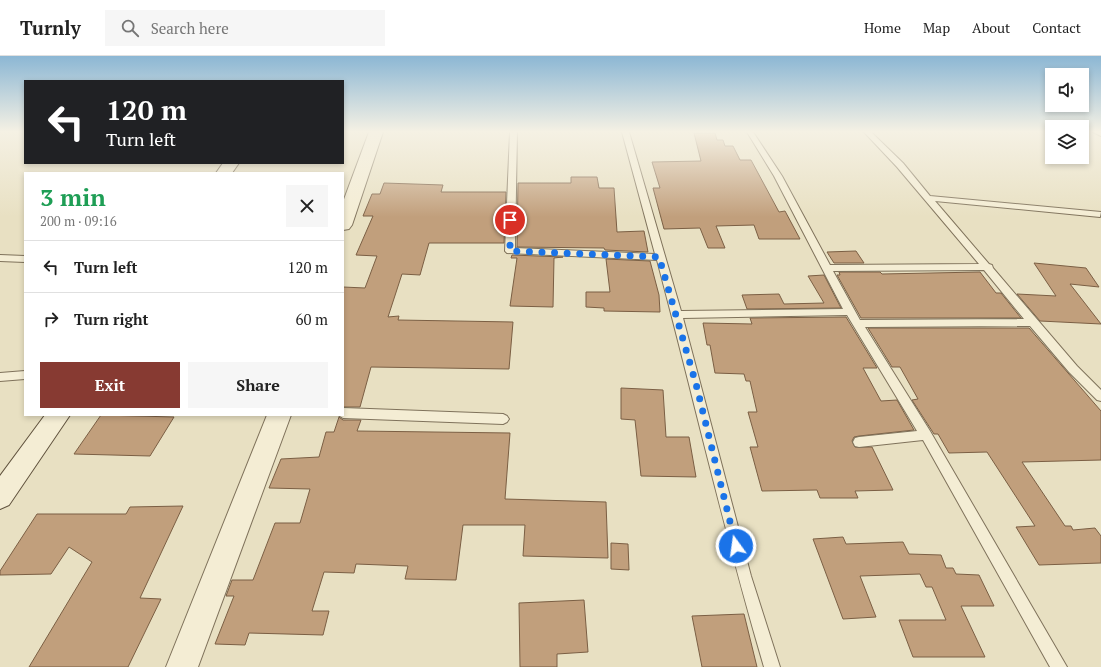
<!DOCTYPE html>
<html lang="en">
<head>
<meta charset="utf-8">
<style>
	:root { --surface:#fff; --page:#f6f6f6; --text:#222; --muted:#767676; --line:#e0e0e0; --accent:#873a32 }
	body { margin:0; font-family:"PT Serif",serif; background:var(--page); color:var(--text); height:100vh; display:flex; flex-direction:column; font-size:15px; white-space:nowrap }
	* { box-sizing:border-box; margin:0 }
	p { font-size:13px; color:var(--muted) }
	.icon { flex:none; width:22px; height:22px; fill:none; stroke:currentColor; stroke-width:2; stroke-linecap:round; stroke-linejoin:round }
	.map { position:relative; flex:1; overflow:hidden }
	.sheet { position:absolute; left:24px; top:116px; width:320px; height:244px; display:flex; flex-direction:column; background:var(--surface); border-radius:0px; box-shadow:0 2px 6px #0003 }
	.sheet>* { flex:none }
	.hud { position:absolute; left:24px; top:24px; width:320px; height:84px; border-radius:0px; box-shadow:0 2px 6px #0003; background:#202124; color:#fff; overflow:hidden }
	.controls { position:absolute; left:1045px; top:12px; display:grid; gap:8px }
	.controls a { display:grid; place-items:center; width:44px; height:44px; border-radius:0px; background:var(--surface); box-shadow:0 2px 6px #0003; font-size:20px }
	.pin { position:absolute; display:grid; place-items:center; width:34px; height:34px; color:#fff; margin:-17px; border:2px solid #fff; border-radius:50%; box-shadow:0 1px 4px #0007 }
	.me { position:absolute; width:44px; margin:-22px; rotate:346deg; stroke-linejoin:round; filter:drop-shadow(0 0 3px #0008) }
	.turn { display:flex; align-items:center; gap:14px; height:84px; padding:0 16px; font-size:18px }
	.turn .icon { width:52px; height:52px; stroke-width:2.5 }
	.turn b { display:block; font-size:28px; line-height:34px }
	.round { display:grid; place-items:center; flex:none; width:42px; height:42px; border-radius:0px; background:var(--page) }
	.summary { display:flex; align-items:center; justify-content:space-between; height:68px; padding:0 16px }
	h1 { font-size:24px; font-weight:700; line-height:30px; color:#1e9e55 }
	.action { display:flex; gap:8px; margin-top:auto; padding:8px 16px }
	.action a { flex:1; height:46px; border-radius:0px; background:var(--accent); color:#fff; font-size:16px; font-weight:700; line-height:46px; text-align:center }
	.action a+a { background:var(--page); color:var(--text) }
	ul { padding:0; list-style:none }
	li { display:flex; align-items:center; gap:12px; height:52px; padding:0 16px; border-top:1px solid var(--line) }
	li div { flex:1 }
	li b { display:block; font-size:15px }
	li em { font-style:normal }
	header { display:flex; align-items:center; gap:24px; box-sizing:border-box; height:56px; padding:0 20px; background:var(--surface); border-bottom:1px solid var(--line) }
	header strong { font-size:19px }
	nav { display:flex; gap:22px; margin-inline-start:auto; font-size:14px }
	.search { width:280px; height:36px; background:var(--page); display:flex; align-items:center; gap:10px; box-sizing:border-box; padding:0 14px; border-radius:0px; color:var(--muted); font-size:15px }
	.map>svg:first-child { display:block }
	.building { fill:#c19f7c; stroke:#7b5f44 }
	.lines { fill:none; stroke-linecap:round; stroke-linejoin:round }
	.service-casing { stroke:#7f725b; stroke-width:2 }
	.minor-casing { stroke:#7f725b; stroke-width:2 }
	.secondary-casing { stroke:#61533e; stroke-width:2 }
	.service { fill:#f4edd4; fill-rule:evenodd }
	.minor { fill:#f4edd4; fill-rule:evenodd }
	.secondary { fill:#f4edd4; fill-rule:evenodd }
	.route { stroke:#1a73e8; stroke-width:7; stroke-dasharray:0 12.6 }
</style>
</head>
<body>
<header>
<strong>Turnly</strong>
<div class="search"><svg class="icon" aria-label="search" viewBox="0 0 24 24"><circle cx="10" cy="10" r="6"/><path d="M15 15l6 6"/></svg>Search here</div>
<nav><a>Home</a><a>Map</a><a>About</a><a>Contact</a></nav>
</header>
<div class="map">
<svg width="1101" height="611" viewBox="0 0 1101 611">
	<rect width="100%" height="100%" fill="#e8e0c2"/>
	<path class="building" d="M694 77H715L717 84H723L725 90H733L740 104H751L779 156 785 155 800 183H759L754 169 716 170 725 192H708L700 172 664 173 653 132H660L652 106 701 105Z
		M571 121H597L599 132H614L617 176 644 175 648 196 605 194 604 192 517 191 518 127H571Z
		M384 127 443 129 441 136H506L504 187H429L420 219 402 218 388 261 399 260 398 264 513 266 509 313 371 311 360 351H343V231L365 232 377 200 356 199 373 160H363L372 138H380Z
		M856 195 864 207H834L827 196Z
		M512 199 563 201 554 202 553 251 510 250 517 202H511Z
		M606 203 650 205 659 239 660 256 604 255V252L586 251V236H610Z
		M1034 207 1086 212 1099 231 1070 228 1101 268 1040 265 1017 238 1056 240Z
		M839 216H880L882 218 980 216 996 237H1001L1021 262H861L837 219H840Z
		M824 219 841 252 747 253 742 239 779 238 784 248 824 247 808 220Z
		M846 261 877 312H863L881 345 897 344 914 374 859 380 854 381 852 385 855 391H872L893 434 855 435 858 442H820L817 434 762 435 750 391H758L748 356H757L750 325H746L744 318 715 317 710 289H707L703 267 752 268 750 262Z
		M868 272H1029L1101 355V404L1022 406 1065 470H1071L1073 474 1095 472 1101 480V507L1039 509 1016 471 1035 470 987 396 949 397 938 378H934L912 344 918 343 900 311H892Z
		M621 332 663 334 666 381H689L696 421 641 420 635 364 621 363Z
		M101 359 174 361 150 400 74 398Z
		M339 361 343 364H361L357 375 510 377 505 443 606 446 608 502 523 500 525 469H463L456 524 405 523 408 510 356 508 354 517 324 516 312 555H329L323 579 249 577 245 589 215 588 234 540H226L232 524H253L275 467H300L310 433 269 432 281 403 319 401 326 376H334Z
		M183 450 140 542 161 543 128 611H29L92 506 69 491 51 518 0 519V515L37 458H126L130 451Z
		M843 481 846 488 903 486 909 498 941 499 946 512H953L956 518 979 519 994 550H961L985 601H913L899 564H946L932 531H926L920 518 860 520 876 561 843 563 813 483Z
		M611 487 628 488 629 514 611 513Z
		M584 544 588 596 557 598V611H520L519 547Z
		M744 558 757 611H702L692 560Z"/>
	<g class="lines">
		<g class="service-casing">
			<path id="service" d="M510 76H517L515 192 655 198 622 76H629L681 255 843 253 774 120 747 76H753L782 120 830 209 979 208 897 111 864 76H871L903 107 930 140 1101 156 1100 161 935 145 989 208 992 209 993 212 1077 310 1101 334V345L1097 344 1069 316 1030 270 865 271 930 375 1067 611H1050L923 384 859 391 855 390 853 386 855 382 859 381 917 375 847 259 683 262 751 520 780 611H764C724 476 693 339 657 204L507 197 505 195ZM984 214 1024 263 860 264 833 215Z
				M1093 76H1101V80Z
				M0 199 25 200V206L0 205Z
				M25 315V323L0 325V317Z
				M343 352 503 358 507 360 509 363 507 366 503 368 343 362 338 359H343Z"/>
		</g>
		<g class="minor-casing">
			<path id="minor" d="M369 76H383L352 169 349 173 343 174V146Z
				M267 359H291L198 611H166Z"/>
		</g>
		<g class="secondary-casing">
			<path id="secondary" d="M223 107H239L232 117H216Z
				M45 359H70L9 449 0 453V420Z"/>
		</g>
		<use href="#service" class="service"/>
		<use href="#minor" class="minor"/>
		<use href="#secondary" class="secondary"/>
	</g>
	<linearGradient id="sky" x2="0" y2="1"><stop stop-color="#8cb7d4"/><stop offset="0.47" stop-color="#f5f1e4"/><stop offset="1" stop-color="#f5f1e4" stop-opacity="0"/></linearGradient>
	<rect width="1101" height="161" fill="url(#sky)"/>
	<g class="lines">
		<path class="route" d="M510 164V195L659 201 696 328 736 490"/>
	</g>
</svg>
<div class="controls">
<a><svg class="icon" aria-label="sound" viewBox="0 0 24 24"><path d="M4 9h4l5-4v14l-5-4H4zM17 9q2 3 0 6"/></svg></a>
<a><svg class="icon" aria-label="layers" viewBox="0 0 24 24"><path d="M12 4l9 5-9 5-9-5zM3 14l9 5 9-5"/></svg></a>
</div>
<div class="pin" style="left:510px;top:164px;background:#d93025"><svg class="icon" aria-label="arrive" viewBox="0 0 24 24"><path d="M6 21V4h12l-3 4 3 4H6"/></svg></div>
<svg class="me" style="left:736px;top:490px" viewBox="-20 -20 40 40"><circle r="17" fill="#1a73e8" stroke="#fff" stroke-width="3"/><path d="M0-11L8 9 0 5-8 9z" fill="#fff"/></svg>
<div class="hud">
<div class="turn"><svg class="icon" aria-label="left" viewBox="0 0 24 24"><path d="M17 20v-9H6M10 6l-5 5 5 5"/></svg><div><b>120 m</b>Turn left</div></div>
</div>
<section class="sheet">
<div class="summary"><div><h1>3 min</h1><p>200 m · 09:16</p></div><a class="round"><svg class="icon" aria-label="close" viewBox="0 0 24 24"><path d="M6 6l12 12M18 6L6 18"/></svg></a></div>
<ul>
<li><svg class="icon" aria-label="left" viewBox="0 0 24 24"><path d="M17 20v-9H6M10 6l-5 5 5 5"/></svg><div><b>Turn left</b></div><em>120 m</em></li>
<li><svg class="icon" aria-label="right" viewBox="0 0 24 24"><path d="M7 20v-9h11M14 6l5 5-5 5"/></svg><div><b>Turn right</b></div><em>60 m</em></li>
</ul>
<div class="action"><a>Exit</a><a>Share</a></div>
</section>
</div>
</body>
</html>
